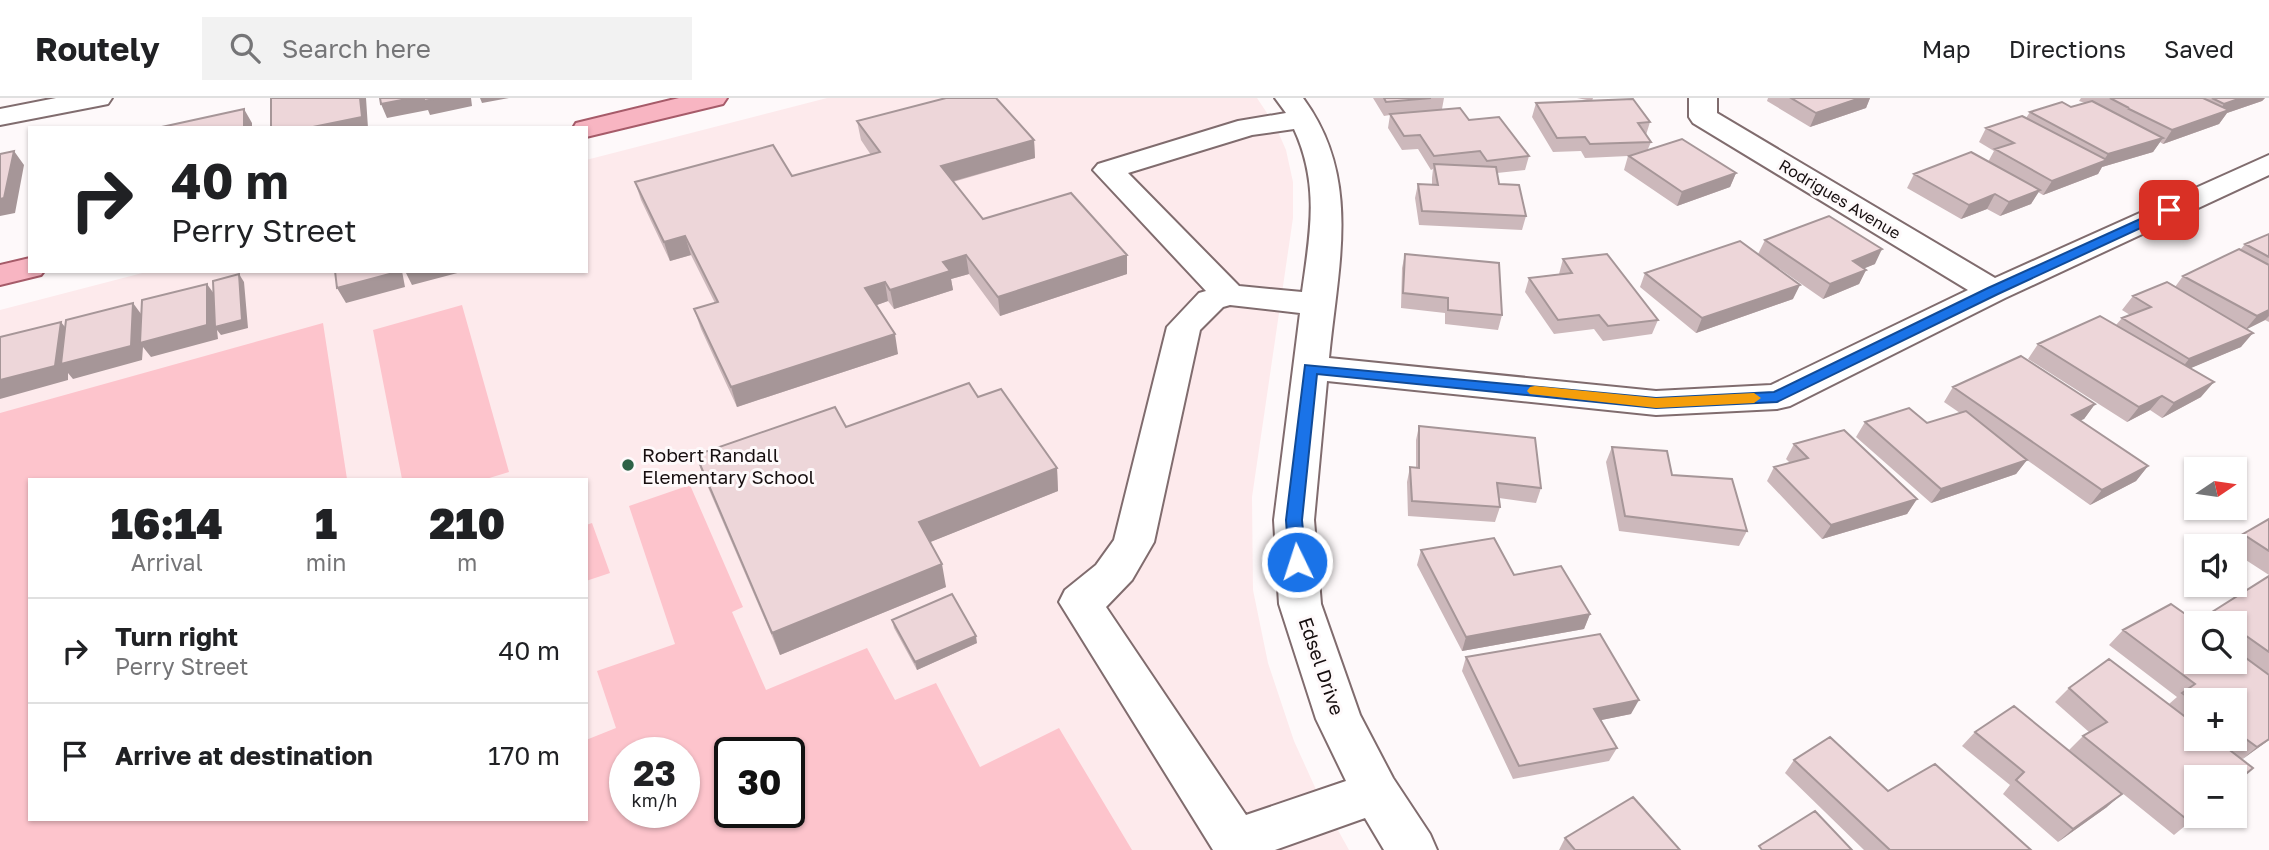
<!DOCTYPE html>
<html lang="en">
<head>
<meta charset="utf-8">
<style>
	:root { --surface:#fff; --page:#f2f2f2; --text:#202124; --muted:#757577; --line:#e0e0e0 }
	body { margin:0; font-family:"Golos Text",sans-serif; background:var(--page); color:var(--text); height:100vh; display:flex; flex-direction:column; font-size:26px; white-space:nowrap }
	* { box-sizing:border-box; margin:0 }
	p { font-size:23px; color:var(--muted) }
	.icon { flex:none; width:38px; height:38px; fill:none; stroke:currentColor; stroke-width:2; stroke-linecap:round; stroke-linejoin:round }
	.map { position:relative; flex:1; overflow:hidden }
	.side { position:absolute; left:28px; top:380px; width:560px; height:343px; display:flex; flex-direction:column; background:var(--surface); border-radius:0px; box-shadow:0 2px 5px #0004 }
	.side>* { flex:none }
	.hud { position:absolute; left:28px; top:28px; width:560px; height:147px; border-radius:0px; box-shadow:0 2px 5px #0004; background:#fff; color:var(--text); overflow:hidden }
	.needle { width:46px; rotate:77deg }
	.controls { position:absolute; left:2184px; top:359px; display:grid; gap:14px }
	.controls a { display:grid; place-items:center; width:63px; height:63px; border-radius:0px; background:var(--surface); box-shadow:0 2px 5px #0004; font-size:35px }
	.speed { position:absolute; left:609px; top:639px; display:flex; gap:14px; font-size:35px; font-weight:700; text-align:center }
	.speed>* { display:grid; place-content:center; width:91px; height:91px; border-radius:50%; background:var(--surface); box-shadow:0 2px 5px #0004; line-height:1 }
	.speed small { font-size:18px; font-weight:400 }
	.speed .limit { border:4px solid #111; border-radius:10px; background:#fff; color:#111 }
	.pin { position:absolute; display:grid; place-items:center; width:60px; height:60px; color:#fff; margin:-30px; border-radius:14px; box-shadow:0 4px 10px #0006 }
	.me { position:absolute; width:77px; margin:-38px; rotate:356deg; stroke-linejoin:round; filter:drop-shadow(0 0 5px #0008) }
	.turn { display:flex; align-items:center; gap:24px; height:147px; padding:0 28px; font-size:32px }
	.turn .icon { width:91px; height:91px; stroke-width:2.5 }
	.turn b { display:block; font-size:49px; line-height:60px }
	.eta { display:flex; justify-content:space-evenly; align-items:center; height:119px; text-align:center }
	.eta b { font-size:42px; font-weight:800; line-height:49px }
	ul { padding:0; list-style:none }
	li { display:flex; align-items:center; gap:21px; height:105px; padding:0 28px; border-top:2px solid var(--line) }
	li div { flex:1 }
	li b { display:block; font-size:26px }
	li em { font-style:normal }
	header { display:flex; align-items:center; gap:42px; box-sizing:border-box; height:98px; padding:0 35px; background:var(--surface); border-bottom:2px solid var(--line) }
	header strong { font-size:33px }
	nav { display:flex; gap:38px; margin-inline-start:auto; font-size:24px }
	.search { width:490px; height:63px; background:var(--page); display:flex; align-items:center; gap:18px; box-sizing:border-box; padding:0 24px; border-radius:0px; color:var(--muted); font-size:26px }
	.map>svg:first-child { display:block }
	.built { fill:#fdeaec; fill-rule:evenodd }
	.green { fill:#fdc4cc; fill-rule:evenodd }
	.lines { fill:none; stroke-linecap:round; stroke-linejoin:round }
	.minor-casing { stroke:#806c6e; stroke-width:4 }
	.major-casing { stroke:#a65b69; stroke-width:4 }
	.minor { fill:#fff; fill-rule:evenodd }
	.major { fill:#f8b5c2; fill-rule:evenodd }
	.wall { fill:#ccb8bb; fill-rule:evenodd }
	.shaded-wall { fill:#a69698 }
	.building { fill:#edd6d9; stroke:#a69698; stroke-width:2 }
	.route { fill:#1a73e8; stroke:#114b97; stroke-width:2 }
	.slow { fill:#f59e0b }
	.poi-dot { fill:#2d6247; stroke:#fef9fa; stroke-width:2.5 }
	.labels { text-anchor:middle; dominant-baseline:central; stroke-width:6; stroke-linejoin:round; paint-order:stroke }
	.far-street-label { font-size:16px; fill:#160e0f; stroke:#fef9fa }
	.poi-label { font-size:19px; fill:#160e0f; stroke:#fef9fa; text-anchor:start }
	.street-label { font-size:19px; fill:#160e0f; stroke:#fef9fa }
</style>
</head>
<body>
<header>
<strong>Routely</strong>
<div class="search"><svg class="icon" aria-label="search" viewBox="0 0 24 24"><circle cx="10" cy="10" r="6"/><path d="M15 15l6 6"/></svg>Search here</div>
<nav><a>Map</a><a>Directions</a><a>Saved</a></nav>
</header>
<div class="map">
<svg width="2269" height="752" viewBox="0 0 2269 752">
	<rect width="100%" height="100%" fill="#fef9fa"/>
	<path class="built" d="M827 0H1257L1275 27 1286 52 1293 84V120L1252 399 1253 492 1268 565 1294 643 1319 698 1349 752H0V212L150 173H586V62ZM30 382H586V721H30ZM625 654H684V714H625ZM730 654H789V714H730Z"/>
	<path class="green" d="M462 207 509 374 486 381H402L373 232Z
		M323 225 347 381 30 382V721H586V642L616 630 597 573 675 546 629 408 690 387 743 509 732 514 766 592 867 550 895 602 936 585 980 669 1059 630 1132 752H0V315ZM684 654V714H625V654ZM730 654H789V714H730Z
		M592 425 610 475 586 483V427Z"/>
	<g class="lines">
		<g class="minor-casing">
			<path id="minor" d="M56 0H112L108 6 98 8 0 27V11Z
				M1275 0H1303C1362 80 1338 166 1329 260L1656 293 1771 287 1968 192 1693 25 1689 19V0H1717V15L1995 180 2269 57V77L2005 200 1790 308 1777 311 1656 317 1327 283 1314 422 1321 506 1360 617 1393 680 1430 736 1437 752H1384L1365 720 1275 752H1213L1059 504 1065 492 1096 467 1114 442 1167 229 1199 195 1206 193 1093 72 1098 66 1238 23 1286 15ZM1294 31C1320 87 1310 136 1302 194L1239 188 1128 75 1252 37ZM1230 207 1300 215 1274 422 1279 506 1316 621 1346 683 1246 717 1106 509 1132 482 1154 444 1200 232 1223 209Z"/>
		</g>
		<g class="major-casing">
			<path id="major" d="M679 0H727L723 6 586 39V30H573L576 25Z
				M30 160V173H44L41 177 0 187V167Z"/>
		</g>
		<use href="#minor" class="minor"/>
		<use href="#major" class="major"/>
	</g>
	<path class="wall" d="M1373 0H1444L1442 11 1469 22 1529 58 1525 72 1497 75 1499 86 1526 118 1522 132 1419 127 1415 100 1418 86H1432V80L1433 71 1431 72 1418 51 1402 52 1388 30 1390 17 1384 18Z
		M1577 0H1593L1592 3Z
		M1768 0H1870L1866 10 1810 29 1767 3Z
		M2081 0H2265L2262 3 2227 15 2219 26 2163 46 2160 44 2153 54 2102 69 2098 76 2043 97 2038 94 2031 106 2000 118 1987 111 1961 121 1907 90 1914 76 1988 64 1994 53 1979 44 1986 30 2026 20 2030 14 2071 9 2085 5 2079 3Z
		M1536 5 1650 24 1646 37 1651 44 1648 51 1736 75 1730 89 1677 108 1624 72 1628 58 1585 60 1581 53 1553 54 1532 19Z
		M857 23 1034 42 1035 60 953 84 983 121 1127 176 1000 218 969 176 951 181 953 192 894 211 888 203 876 207 898 256 737 309 701 231 694 211 715 205 691 157 670 163 641 102 635 84 792 78 871 57 861 42Z
		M2269 136V224L2265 222 2247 231 2241 249 2190 270 2201 299 2162 320 2150 312 2127 324 2028 261 2038 246 2116 227 2122 220 2130 217 2122 212 2133 198 2175 189 2183 178 2240 152 2245 146Z
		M1765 142 1875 166 1864 170 1866 172 1859 186 1823 201 1758 156Z
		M1405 156 1502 217 1498 232 1445 226V215L1401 210 1402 170Z
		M1563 161 1658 222 1652 236 1603 243 1594 231 1554 236 1525 194 1529 180 1559 176Z
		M1645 175 1793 201 1696 235 1640 189Z
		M1953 289 2095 306 2084 321 2080 322 2148 368 2136 383 2090 407 2027 362 2016 376 1931 405 1856 339 1865 324 1927 325 1960 315 1944 304Z
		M1419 328 1541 390 1536 405 1499 400 1500 409 1495 424 1408 418 1407 384 1410 369 1416 370V342Z
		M846 329 1057 370 1058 393 930 444 946 489 780 557 704 380 696 357Z
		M1794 346 1917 401 1907 416 1822 441 1767 383 1774 369 1790 365 1786 361Z
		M1612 349 1672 377 1747 433 1739 448 1619 433 1606 364Z
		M2269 421V477L2235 455V448H2232L2243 436Z
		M1421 452 1514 477 1590 516 1584 531 1462 553 1417 467Z
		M2269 478V642L2242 661 2197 718 2174 737 2069 652 2083 638 2089 634 2055 604 2069 590 2169 606 2177 599 2109 547 2123 532 2235 564V525H2201L2212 514ZM2196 602H2235V640H2196Z
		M892 522 977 545 917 572 894 530Z
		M1466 559 1631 616 1601 622 1617 650 1609 663 1513 681 1462 573Z
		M1975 634 2107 709 2058 744 2003 696 2010 687 1962 648Z
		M1794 662 1888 693 2031 752H1864L1785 675Z
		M1565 740 1680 752H1559Z"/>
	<path class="shaded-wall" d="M360 0H366L368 30H308Z
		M412 0H471L472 8 430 17 428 12 387 20 381 6Z
		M480 0H509L482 5Z
		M1860 0H1870L1866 10 1810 29 1816 15Z
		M2241 0H2265L2262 3 2227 15 2219 26 2163 46 2172 32 2216 17 2224 6Z
		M244 11 252 25V30H244Z
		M2163 40 2153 54 2102 69 2098 76 2043 97 2052 83 2103 63 2108 56Z
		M1034 42 1035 60 943 86 941 68Z
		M14 53 24 67 15 115 0 118V101Z
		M1736 75 1730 89 1677 108 1682 94Z
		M2040 92 2031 106 2000 118 2009 104Z
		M1995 96 1987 111 1961 121 1969 107Z
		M685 138 691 157 670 163 664 144Z
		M1882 151 1875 166 1846 178 1853 163Z
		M966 157 969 176 951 181 953 192 894 211 890 192 943 164Z
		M1127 157V176L1000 218 998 199Z
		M1866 172 1859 186 1823 201 1830 186Z
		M397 173H402L405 189 346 205 337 190Z
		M405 173H465L412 187Z
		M239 176 244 184 248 230 221 237 217 232 218 241 151 259 143 249 142 262 73 281 68 275V282L0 301V282L61 224 72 238 133 205 144 220 207 186 217 200Z
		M885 184 888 203 869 210 865 190Z
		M1800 187 1793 201 1696 235 1702 220Z
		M2269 212V218L2265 222 2245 232 2257 218Z
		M2253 235 2241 249 2177 276 2189 261Z
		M895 236 898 256 737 309 731 289Z
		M2214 284 2201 299 2162 320 2174 305Z
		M2162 298 2150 312 2127 324 2139 309Z
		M2095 306 2084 321 2061 331 2072 317Z
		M2027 362 2016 376 1931 405 1941 391Z
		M2148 368 2136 383 2090 407 2102 392Z
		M1057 370 1058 393 923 447 919 424Z
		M1917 401 1907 416 1822 441 1831 427Z
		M942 466 946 489 780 557 772 535Z
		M1590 516 1584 531 1462 553 1466 539Z
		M976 538 977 545 917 572 915 564Z
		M1639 602 1631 616 1587 625 1594 611Z
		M2269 641V642L2240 663 2257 649Z
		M2122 696 2107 709 2058 744 2073 731Z"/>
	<path class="building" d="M271 0H360L362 19 308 30H271Z
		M380 0H412L381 6Z
		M424 0H439L424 3Z
		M946 0H996L1034 42 941 68 983 121 1071 95 1127 157 998 199 966 157 943 164 950 173 890 192 885 184 865 190 895 236 731 289 694 211 718 204 685 138 664 144 635 84 773 47 792 78 880 54 857 23Z
		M1384 0H1431L1386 4Z
		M1791 0H1860L1816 15Z
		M2110 0H2203L2229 12 2172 32 2127 10H2129Z
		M2212 0H2241L2224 6Z
		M1633 1 1650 24 1638 25 1651 44 1590 46 1585 39 1557 40 1536 5Z
		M2092 3 2163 40 2108 56 2030 14 2062 4 2071 9Z
		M1460 10 1469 22 1499 19 1529 58 1487 63 1480 53 1434 58 1420 37 1404 38 1390 16Z
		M244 11V30H157Z
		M2022 18 2107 62 2052 83 1995 51 2014 45 1986 30Z
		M1682 41 1736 75 1682 94 1629 58Z
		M14 53 4 100 0 101V56Z
		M1971 54 2040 92 2009 104 1995 96 1969 107 1914 76Z
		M1434 66 1496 69 1499 86 1519 87 1526 118 1422 113 1418 86 1438 87Z
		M1829 118 1882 151 1853 163 1866 172 1830 186 1765 142Z
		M2269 136V159L2245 146Z
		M1740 143 1800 187 1702 220 1645 175Z
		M2239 151 2269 167V212L2257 218 2183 178Z
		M1405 156 1499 165 1502 217 1448 212V200L1403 195Z
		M1607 156 1658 222 1608 228 1599 217 1558 222 1529 180 1572 175 1563 161Z
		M335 173H397V174L337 190Z
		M239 176 242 222 215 229 213 183Z
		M2167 184 2253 235 2189 261 2122 220 2151 209 2133 198Z
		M207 186V227L140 245 142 202Z
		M133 205 131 248 61 266 66 222Z
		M2100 218 2214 284 2174 305 2162 298 2139 309 2038 246Z
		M61 224 55 268 0 282V239Z
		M2021 258 2095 306 2072 317 2148 368 2102 392 1953 289Z
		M969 285 978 299 1001 291 1057 370 919 424 942 466 772 535 696 357 835 309 846 329Z
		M1909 310 1927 325 1966 313 2027 362 1941 391 1865 324Z
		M1419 328 1535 340 1541 390 1497 385 1500 409 1412 403 1410 369 1419 370Z
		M1844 332 1917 401 1831 427 1774 369 1808 360 1794 346Z
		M1612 349 1667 353 1672 377 1732 381 1747 433 1625 418Z
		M2269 421V453L2243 436Z
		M1494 440 1514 477 1561 468 1590 516 1466 539 1421 452Z
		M2269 478V554L2235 530V525H2228L2212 514Z
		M952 496 976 538 915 564 892 522Z
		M2171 506 2198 525H2196V564H2235V552L2269 577V641L2257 649 2235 633V602H2196V605L2182 595 2195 586 2123 532Z
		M1600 536 1639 602 1594 611 1617 650 1519 668 1466 559Z
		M2109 561 2196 627V640H2214L2253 670 2235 685V679H2196L2197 718 2190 724 2083 638 2107 624 2069 590Z
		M2014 608 2122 696 2073 731 2016 682 2024 674 1975 634Z
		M1830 639 1888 693 1935 666 2031 752H1890L1794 662Z
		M1633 699 1680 752H1575L1565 740Z
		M1815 713 1852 752H1762L1759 748Z"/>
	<path class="route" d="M2169 108 2175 112 2173 115 1998 196 1777 304 1656 310 1317 276 1302 422 1306 464 1303 469H1291L1289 464 1286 422 1305 267 1656 300 1774 294 1988 190Z"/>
	<path class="slow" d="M1535 288 1656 300 1754 295 1761 300 1754 305 1656 310 1530 296 1527 293 1530 289Z"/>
	<circle class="poi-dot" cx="628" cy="367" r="7"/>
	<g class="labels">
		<g class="far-street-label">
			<text transform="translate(1840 101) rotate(31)">Rodrigues Avenue</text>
		</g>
		<g class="poi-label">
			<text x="642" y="356">Robert Randall<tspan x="642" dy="22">Elementary School</tspan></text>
		</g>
		<g class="street-label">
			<text transform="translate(1322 568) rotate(71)">Edsel Drive</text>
		</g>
	</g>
</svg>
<div class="controls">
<a><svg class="needle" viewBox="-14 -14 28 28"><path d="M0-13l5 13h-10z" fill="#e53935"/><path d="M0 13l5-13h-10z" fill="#757577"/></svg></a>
<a><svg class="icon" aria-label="sound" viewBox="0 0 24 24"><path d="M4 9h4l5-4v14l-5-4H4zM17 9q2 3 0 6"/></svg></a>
<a><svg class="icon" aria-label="search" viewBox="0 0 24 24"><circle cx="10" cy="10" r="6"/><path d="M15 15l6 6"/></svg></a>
<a>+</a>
<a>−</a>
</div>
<div class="speed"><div>23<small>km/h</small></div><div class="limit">30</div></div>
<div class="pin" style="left:2169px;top:112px;background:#d93025"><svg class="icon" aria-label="arrive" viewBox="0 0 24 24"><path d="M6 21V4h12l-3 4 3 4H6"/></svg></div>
<svg class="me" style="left:1297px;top:464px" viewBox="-20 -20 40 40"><circle r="17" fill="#1a73e8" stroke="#fff" stroke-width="3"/><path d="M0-11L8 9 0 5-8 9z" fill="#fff"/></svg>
<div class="hud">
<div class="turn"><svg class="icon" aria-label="right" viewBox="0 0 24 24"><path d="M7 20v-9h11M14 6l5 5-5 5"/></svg><div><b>40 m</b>Perry Street</div></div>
</div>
<section class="side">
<div class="eta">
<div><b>16:14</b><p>Arrival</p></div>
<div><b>1</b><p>min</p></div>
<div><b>210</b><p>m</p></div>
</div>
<ul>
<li><svg class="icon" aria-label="right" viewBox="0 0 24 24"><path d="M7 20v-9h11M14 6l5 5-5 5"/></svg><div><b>Turn right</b><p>Perry Street</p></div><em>40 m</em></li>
<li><svg class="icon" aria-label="arrive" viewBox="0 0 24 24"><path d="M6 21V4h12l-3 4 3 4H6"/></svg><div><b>Arrive at destination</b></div><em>170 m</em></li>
</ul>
</section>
</div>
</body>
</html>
